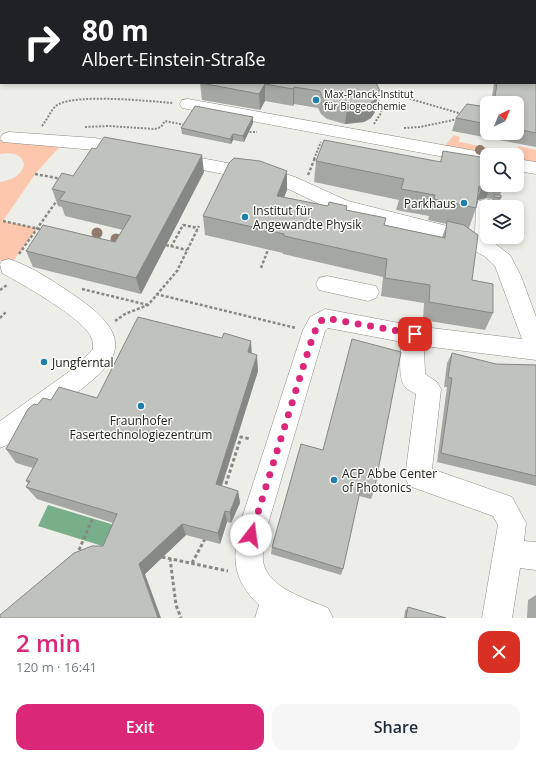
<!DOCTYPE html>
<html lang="en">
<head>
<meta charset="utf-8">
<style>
	:root { --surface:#fff; --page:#f6f6f7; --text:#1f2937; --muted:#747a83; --accent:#db2777 }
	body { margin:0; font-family:"Open Sans",sans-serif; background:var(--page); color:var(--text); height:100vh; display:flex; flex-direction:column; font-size:15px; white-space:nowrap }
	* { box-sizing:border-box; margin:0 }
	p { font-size:13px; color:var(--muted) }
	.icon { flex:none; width:22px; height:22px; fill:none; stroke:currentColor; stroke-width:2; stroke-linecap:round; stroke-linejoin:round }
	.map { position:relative; height:618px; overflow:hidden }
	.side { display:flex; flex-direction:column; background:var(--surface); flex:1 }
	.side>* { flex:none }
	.hud { position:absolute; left:0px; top:0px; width:536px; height:84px; box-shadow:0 2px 6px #0003; background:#202124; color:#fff; overflow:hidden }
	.needle { width:26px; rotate:43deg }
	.fabs { position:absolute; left:480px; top:96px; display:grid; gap:8px }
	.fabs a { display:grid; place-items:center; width:44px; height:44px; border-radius:8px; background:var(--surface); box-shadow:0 2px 6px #0003; font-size:20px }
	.pin { position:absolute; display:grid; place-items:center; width:34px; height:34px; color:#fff; margin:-17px; border-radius:8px; box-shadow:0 2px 6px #0006 }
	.me { position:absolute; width:44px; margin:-22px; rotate:15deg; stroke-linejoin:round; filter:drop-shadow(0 0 3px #0008) }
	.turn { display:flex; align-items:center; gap:14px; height:84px; padding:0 16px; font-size:18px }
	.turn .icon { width:52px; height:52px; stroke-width:2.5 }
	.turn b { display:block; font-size:28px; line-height:34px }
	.round { display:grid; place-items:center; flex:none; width:42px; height:42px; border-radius:12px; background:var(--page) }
	.headline { display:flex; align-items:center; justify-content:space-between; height:68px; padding:0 16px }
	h1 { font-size:24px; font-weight:600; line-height:30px; color:var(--accent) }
	.cta { display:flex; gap:8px; margin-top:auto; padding:8px 16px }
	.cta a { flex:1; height:46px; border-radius:12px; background:var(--accent); color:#fff; font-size:16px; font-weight:600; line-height:46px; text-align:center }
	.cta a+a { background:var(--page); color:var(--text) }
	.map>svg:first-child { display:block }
	.green { fill:#fcc7ad }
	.water { fill:#78ae8a }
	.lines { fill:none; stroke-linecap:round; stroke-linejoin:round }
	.minor-casing { stroke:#8e8d89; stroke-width:1 }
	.path-far2 { stroke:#888885; stroke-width:2; stroke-dasharray:2 1.5; stroke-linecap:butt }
	.path-far1 { stroke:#888885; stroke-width:2.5; stroke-dasharray:3 2; stroke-linecap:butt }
	.path { stroke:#888885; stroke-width:3; stroke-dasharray:3.5 2.5; stroke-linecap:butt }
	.minor { fill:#fff; fill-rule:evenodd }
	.tree { fill:#8f7c6e }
	.wall { fill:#a5a7a3 }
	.shaded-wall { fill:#868885 }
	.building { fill:#c0c2be; stroke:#868885 }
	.route { stroke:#db2777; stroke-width:7; stroke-dasharray:0 12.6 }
	.poi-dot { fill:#207eab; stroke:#fbfbf7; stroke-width:1.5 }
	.labels { text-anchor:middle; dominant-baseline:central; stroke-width:3; stroke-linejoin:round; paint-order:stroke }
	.far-poi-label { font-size:10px; fill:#232322; stroke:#fbfbf7; text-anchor:start }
	.poi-label { font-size:12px; fill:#232322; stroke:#fbfbf7; text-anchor:start }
</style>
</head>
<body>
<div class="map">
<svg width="536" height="618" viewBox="0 0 536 618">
	<rect width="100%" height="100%" fill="#eeeee9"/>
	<path class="green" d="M0 0H536V52L535 1H1V7Z
		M454 135 460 137 459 142 490 148 488 155 444 147Z
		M9 138 64 142 35 174 3 221 37 228 9 267 0 260V182C11 180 21 176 24 165 22 153 10 152 0 154V140Z
		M518 146 536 150V165L517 161Z"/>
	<path class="water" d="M48 505 121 527 112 549 38 526Z"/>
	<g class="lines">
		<g class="minor-casing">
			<path id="minor" d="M188 99 487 153 494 155H487V165L182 108 180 104 182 100Z
				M9 132 95 138 135 146 138 150 135 154 129 156 95 150 3 142 0 138 3 134Z
				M174 153 233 164 261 166 295 177 348 201 475 233 476 206 479 201 486 199 493 201 496 207H487V237H495L494 243 510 255 521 276 536 317V360L424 346 425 374 437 382 441 389 432 469 512 497 526 523 524 541 536 542V570L520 568 512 618H482L498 525 493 516 409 486 405 477 416 394C413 392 408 390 405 387 398 379 400 352 402 342L328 328 325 331 268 524C265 536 262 548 263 561 267 588 307 599 328 608L333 618H255L259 605C232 579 232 558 240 524L303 330 310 317 325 309 415 326 522 339 495 266 484 256 460 243 363 220 334 211 282 186 261 179 233 176 168 163 165 159 168 155Z
				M517 159 536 162V174L517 171Z
				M9 259C34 267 59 285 81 300 147 347 105 371 60 405 42 417 26 431 9 444L0 448V421L77 366 93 349C93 346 93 342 92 339 87 320 20 283 2 273L0 264 2 261Z
				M327 276 376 286 379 292 376 298 368 301 319 290 316 284 319 278Z"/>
		</g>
		<path class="path-far2" d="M42 0 44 1
			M376 89 462 114
			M374 124 381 113 382 107 376 96
			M42 126C48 119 51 108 59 104 79 94 149 101 173 103
			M85 127 108 126 155 129 161 127 165 121 185 125 186 123
			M404 128 420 127 458 119
			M246 132H257
			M314 159 321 142"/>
		<path class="path-far1" d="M35 174 62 179
			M308 175 315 158
			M3 221 44 230
			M166 245 187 250
			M171 247 183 225 198 228
			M19 254 58 199
			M261 268 269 247
			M82 289 148 305
			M0 290 7 285
			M156 294 296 328
			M0 318 7 311
			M115 321 125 314 148 305 177 271 199 226"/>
		<path class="path" d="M224 490 241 437 251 439
			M79 550 93 517
			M162 557 228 571
			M170 558 176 605 181 618
			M192 563 206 537"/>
		<use href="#minor" class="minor"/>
	</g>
	<g class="tree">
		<circle cx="480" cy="150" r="5"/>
		<circle cx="97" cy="233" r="5.5"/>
		<circle cx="116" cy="239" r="5.5"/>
	</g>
	<path class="wall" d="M536 71V147L452 131 456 118 487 107V133H517V103H491L494 83H535Z
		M200 83H376L378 95 375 112 371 118 364 122 345 124 327 119 321 114 318 108 294 104 293 106 265 101 260 110 202 100Z
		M253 117V123L244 142 233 140 231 144 182 134 181 128Z
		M443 151 487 185H504L500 195 501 198 497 207H489L492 199 486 198 478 200 476 208 469 228 472 280 493 313 485 330 423 320 424 303 381 296 383 277 283 254V253L205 235 203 216 287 171V190L284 197 328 206H347L346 210 384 225 442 237 447 224 428 220 429 216 396 210 399 200 314 182 316 161 440 162Z
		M204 172 141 294 33 267 26 251 115 242 123 230 65 216 62 207 58 206 52 189 73 176Z
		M252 353 258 371 222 486 238 491 240 503 231 523 227 522 220 544 186 535 145 574 103 546 113 523 37 499 26 487 28 483 26 481 33 468 16 463 6 449 37 405 51 400 97 398Z
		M452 353 496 364 536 365V486L437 462 447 387H444L447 363Z
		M301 444 374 491 371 499 359 496 343 569 341 575 271 554 272 547Z
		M536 595V618H527L528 600Z
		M408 607 446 618H404L405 611Z"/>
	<path class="shaded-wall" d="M265 84V101L260 110 259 94Z
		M294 87V104L293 106V89Z
		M378 95 375 112 371 118 364 122 345 124 347 108Z
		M253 117V123L244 142 243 136Z
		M233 134V140L231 144 230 139Z
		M202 155 204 172 141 294 136 278Z
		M287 171V190L277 215V196Z
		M485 179H487V185H491L486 198 478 200 474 208Z
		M251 341 252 357 248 352Z
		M257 355 258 371 218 497 216 484Z
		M238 491 240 503 231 523 230 512Z
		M225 511 227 522 220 544 218 533Z
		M182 524 186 535 145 574 161 618H158L139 564Z"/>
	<path class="building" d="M535 71H536V133L517 129V103H494L497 83H535Z
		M201 83H376L379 89 378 95 374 101 367 105 347 108 329 102 322 97 320 91 294 87 293 89 265 84 259 94Z
		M467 104 487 107V124L456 118Z
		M195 106 253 117 243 136 233 134 230 139 181 128Z
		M104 137 202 155 136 278 26 251 43 225 115 242 131 216 59 200 65 192 52 189 62 173 73 176 92 148 96 149Z
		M324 140 441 162 443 151 487 158V179H485L482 187 479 186 476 208 434 199 435 195 401 189 404 179 316 161Z
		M234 158 260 161 287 171 277 196 328 206 329 202 347 206 346 210 386 218 384 225 445 238 447 221 464 225 478 235 472 280 493 284V313L429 302 430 285 385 278 387 259 284 236V234L203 216 229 163Z
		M494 195H501V198L494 197Z
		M138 317 222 338 224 333 251 341 248 352 257 355 216 484 238 491 230 512 225 511 218 533 182 524 139 564 158 618H0V615L74 553 92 546H103L117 514 26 487 30 481H26L38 459 6 449 28 409 34 404 37 405 43 398 51 400 59 387 97 398Z
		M352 339 401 352 374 491 361 487 343 569 272 547 301 444 323 450Z
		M452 353 496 364 536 365V476L441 453 452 378 448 377Z
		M408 607 446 618H406Z"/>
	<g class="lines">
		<path class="route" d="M251 535 310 345 318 323 325 318 415 334"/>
	</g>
	<g class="poi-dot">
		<circle cx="316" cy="100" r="4"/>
		<circle cx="464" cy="203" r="4"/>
		<circle cx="245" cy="217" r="4"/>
		<circle cx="44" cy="362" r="4"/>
		<circle cx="141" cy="406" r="4"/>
		<circle cx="334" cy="480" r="4"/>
	</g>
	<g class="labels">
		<g class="far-poi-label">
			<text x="324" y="94">Max-Planck-Institut<tspan x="324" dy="12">für Biogeochemie</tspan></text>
		</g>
		<g class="poi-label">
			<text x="456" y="203" text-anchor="end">Parkhaus</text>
			<text x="253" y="210">Institut für<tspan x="253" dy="14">Angewandte Physik</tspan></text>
			<text x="52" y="362">Jungferntal</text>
			<text x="141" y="420" text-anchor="middle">Fraunhofer<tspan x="141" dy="14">Fasertechnologiezentrum</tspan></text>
			<text x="342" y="473">ACP Abbe Center<tspan x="342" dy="14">of Photonics</tspan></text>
		</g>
	</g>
</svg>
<div class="fabs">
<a><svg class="needle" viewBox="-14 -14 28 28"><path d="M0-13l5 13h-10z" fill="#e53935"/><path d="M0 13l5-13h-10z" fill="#747a83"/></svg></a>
<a><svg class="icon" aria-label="search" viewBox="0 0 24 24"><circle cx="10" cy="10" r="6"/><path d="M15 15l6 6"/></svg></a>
<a><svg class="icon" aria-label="layers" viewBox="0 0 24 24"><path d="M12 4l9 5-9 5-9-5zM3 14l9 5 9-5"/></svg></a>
</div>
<div class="pin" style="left:415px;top:334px;background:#d93025"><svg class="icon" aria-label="arrive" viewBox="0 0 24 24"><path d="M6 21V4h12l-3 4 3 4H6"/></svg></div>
<svg class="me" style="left:251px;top:535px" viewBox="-20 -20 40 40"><circle r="19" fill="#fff"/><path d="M0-13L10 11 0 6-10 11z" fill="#db2777"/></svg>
<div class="hud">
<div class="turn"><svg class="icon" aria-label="right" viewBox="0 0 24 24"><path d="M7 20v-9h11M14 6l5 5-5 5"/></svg><div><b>80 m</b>Albert-Einstein-Straße</div></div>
</div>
</div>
<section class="side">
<div class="headline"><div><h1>2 min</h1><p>120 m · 16:41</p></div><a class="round" style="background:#d93025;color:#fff"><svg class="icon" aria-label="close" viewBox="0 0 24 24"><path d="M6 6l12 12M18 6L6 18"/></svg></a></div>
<div class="cta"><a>Exit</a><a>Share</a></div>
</section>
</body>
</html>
